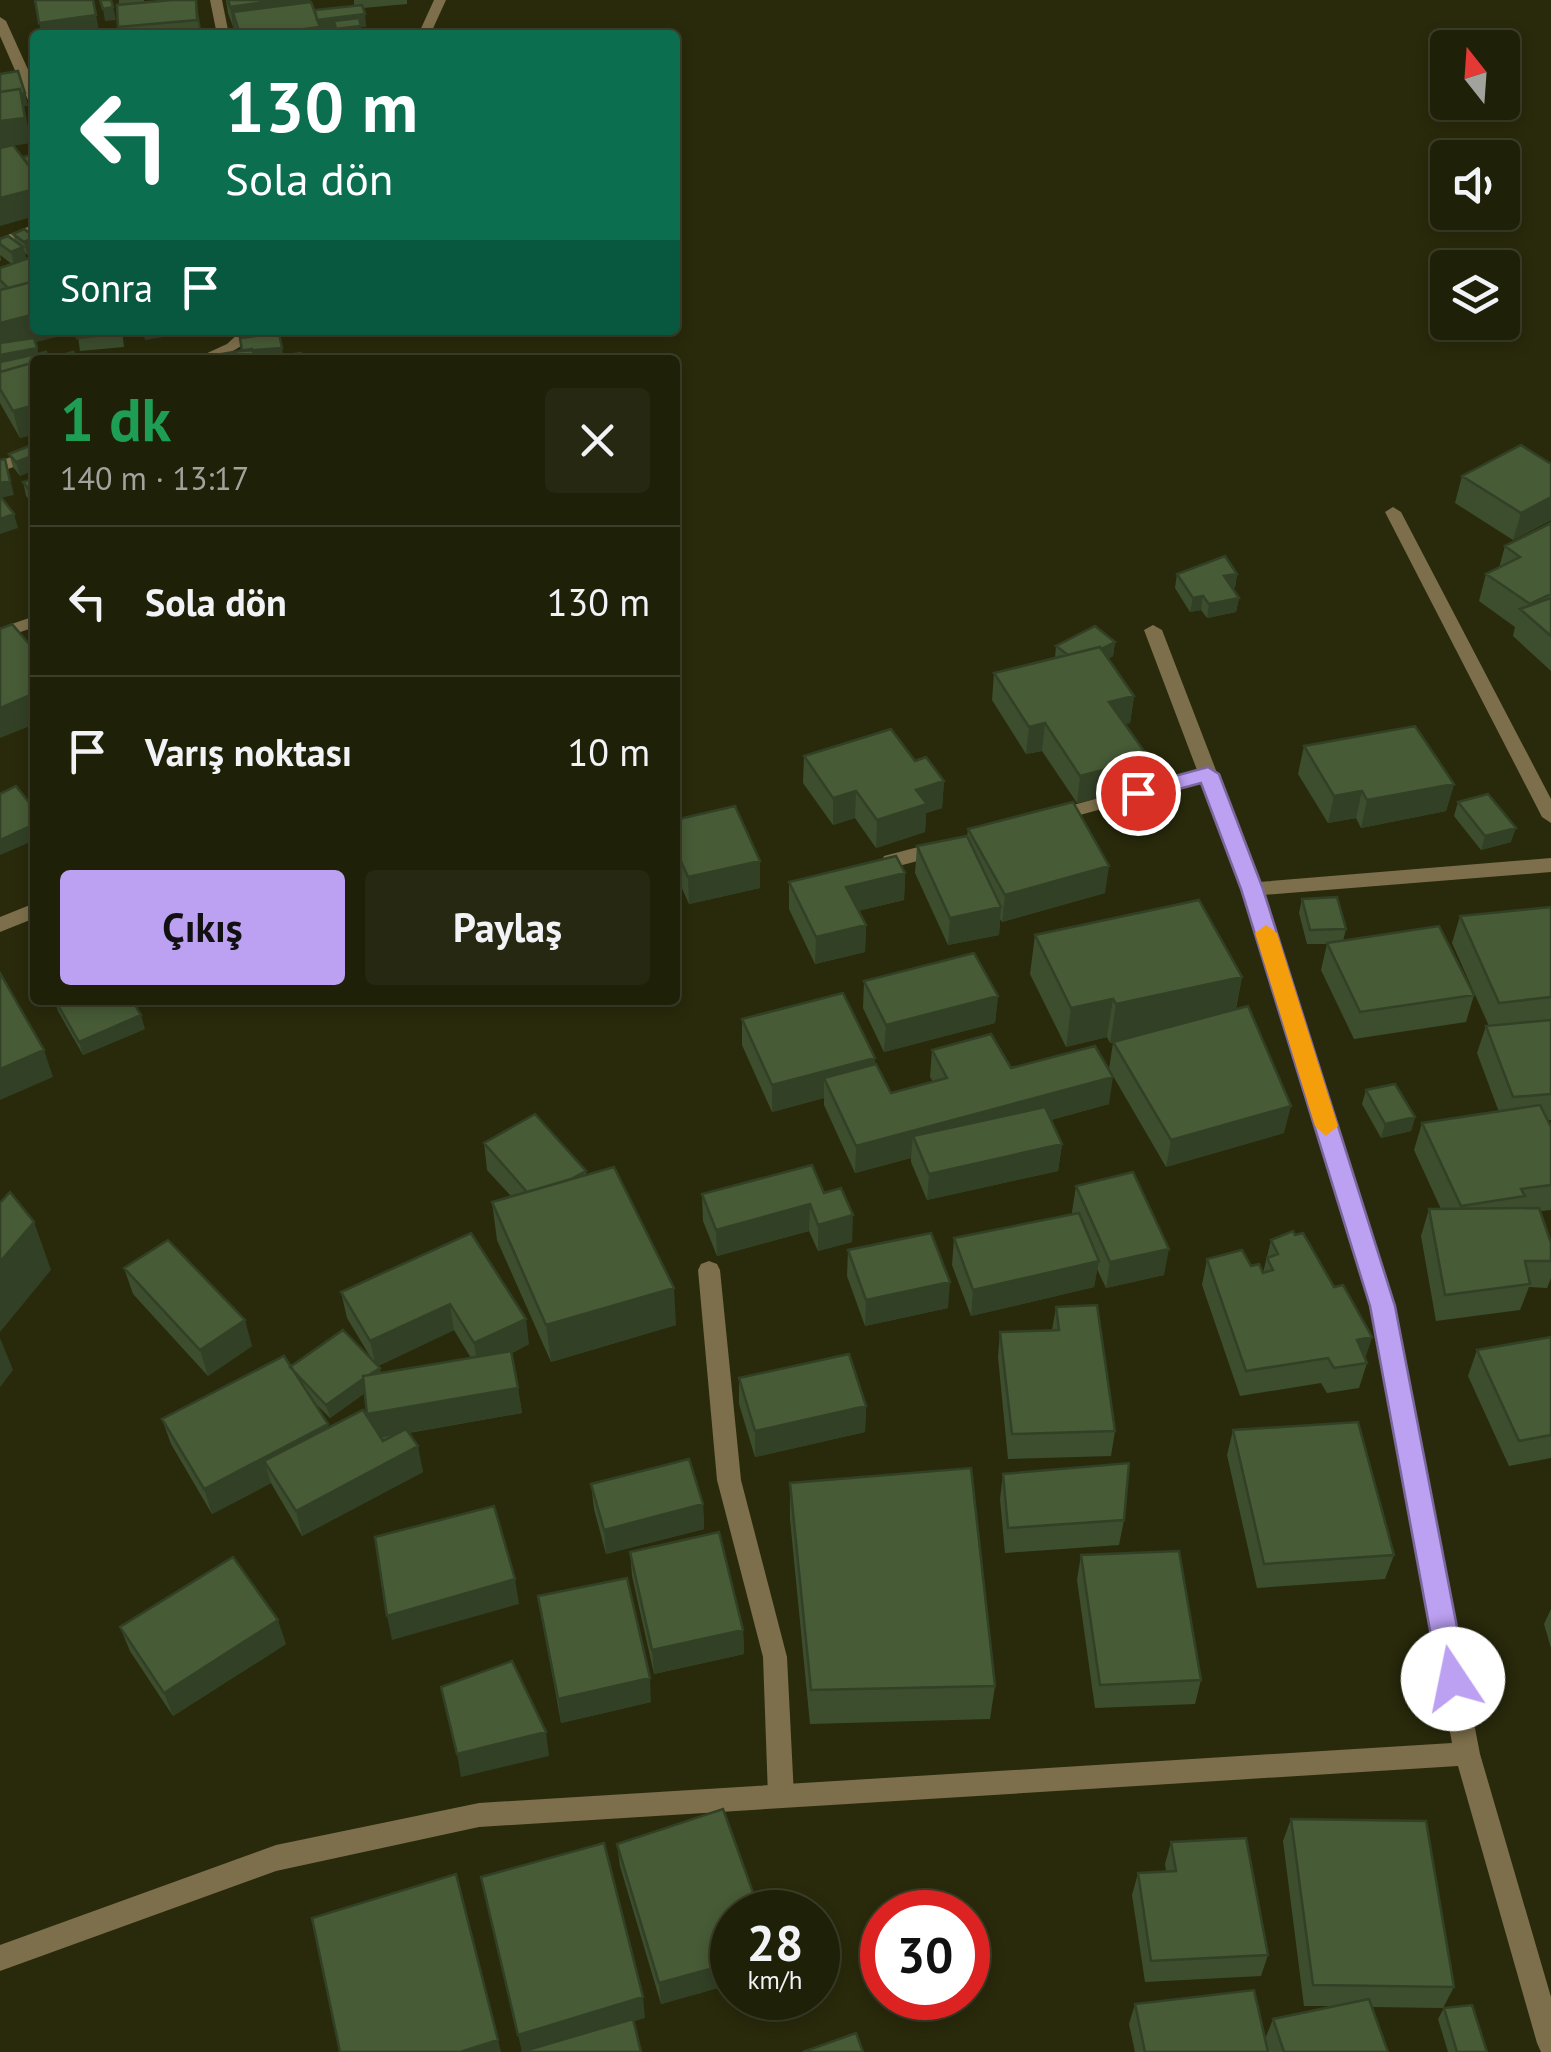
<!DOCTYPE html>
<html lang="tr">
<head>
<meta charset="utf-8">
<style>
	:root { --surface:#1f2008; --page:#272812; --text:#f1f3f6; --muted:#a1a39c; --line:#3c3e29; --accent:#bca0f2 }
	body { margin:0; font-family:"PT Sans",sans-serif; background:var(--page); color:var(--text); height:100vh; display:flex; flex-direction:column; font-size:38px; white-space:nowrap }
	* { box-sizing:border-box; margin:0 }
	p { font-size:32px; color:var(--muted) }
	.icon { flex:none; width:55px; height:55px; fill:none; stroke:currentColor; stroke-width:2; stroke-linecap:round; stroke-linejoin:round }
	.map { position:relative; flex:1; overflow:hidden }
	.side { position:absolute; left:30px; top:355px; width:650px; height:650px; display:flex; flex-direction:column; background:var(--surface); border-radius:10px; box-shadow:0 5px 15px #0003,0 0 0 2px var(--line) }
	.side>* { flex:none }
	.hud { position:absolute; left:30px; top:30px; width:650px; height:305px; border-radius:10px; box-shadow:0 5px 15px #0003,0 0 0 2px var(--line); background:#0b6e4f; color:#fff; overflow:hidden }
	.needle { width:65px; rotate:343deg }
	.buttons { position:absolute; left:1430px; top:30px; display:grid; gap:20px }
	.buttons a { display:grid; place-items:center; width:90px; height:90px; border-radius:10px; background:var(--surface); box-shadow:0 5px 15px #0003,0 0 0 2px var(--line); font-size:50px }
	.speed { position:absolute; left:710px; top:1890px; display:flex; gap:20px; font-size:50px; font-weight:700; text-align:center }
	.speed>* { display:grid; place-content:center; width:130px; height:130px; border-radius:50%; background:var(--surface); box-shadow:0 5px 15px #0003,0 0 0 2px var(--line); line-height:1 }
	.speed small { font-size:25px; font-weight:400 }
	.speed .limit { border:15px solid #d22; background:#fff; color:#111 }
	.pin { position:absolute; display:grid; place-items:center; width:85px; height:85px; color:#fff; margin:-42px; border:5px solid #fff; border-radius:50%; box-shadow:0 2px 10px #0007 }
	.me { position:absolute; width:110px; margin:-55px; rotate:349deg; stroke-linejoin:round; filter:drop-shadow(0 0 8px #0008) }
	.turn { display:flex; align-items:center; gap:35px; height:210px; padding:0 30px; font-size:45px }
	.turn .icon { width:130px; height:130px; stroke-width:2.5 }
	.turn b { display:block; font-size:70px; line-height:85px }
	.then { display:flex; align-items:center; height:95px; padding:0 30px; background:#0003; gap:20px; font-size:38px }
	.round { display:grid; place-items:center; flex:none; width:105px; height:105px; border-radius:10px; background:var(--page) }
	.headline { display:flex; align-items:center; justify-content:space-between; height:170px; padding:0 30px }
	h1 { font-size:60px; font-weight:700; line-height:75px; color:#1e9e55 }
	.button { display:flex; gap:20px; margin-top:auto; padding:20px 30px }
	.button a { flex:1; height:115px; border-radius:10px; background:var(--accent); color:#111; font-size:40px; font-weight:700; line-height:115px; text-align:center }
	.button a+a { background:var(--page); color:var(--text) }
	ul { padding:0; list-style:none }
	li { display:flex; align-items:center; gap:30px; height:150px; padding:0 30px; border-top:2px solid var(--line) }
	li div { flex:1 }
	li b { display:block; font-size:38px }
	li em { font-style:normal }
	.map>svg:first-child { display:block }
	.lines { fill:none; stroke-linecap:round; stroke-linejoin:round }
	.lane { fill:#7d6f4b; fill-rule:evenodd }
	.street { fill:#7d6f4b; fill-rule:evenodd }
	.wall { fill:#3d4e2f; fill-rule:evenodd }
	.shaded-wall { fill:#324026 }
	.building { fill:#475b37; stroke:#324026; stroke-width:2.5 }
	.route { fill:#bca0f2; stroke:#7a689d; stroke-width:2.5 }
	.slow { fill:#f59e0b }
</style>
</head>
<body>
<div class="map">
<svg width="1551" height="2052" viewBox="0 0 1551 2052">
	<rect width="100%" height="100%" fill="#292a0b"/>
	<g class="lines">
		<path class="lane" d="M1208 768 1214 770 1217 774 1214 778 1051 823 1042 817 1044 813Z
			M941 841 950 848 948 853 891 868 882 861 884 856Z
			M709 1261 717 1264 720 1270 741 1480 787 1657 794 1796 790 1805 781 1808 772 1805 768 1796 763 1657 717 1480 698 1270 701 1264Z"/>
		<path class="street" d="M210 0H222L229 35H217Z
			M434 0H446L430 35H418Z
			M0 17 6 21 35 85V104L28 100 0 36Z
			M35 224V233L0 247V238Z
			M242 330H258C240 351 221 360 192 360L227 344Z
			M35 448V459L0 472V461Z
			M1393 507 1401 512 1551 799V823L1542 817 1385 512Z
			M35 616V627L0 639V628Z
			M1153 625 1162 630 1259 882 1551 858V872L1263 895 1394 1306 1480 1754 1551 1997V2052H1541L1537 2043 1458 1766 479 1827 276 1871 0 1971V1945L276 1845 479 1803 1452 1743 1372 1306 1242 889 1144 630Z
			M35 903V918L0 932V917Z"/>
	</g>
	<path class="wall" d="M119 0H144V2L172 0 200 23 201 35H120L118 27Z
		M226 0H310L315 13 354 5V0H407V4L363 8 366 27H361L362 35H336L335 30 321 32V35H236L228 13Z
		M35 225V252L28 255 25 253 26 259 76 332 35 342 38 353 48 359 78 360H35V434L20 438 0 403V268L12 264 0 255 1 260 0 261V239L15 241 13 234 34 236 32 226Z
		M77 330H122L124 347 80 351Z
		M35 447 20 476 13 467 9 454Z
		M1551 464V520L1513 540 1455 503 1462 476Z
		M35 478V507L26 496 23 482Z
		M1551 523V671L1513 636 1515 627 1479 601 1486 574 1499 568 1505 546Z
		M1177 574H1237L1235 588H1232L1239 598 1236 612 1207 618 1201 610 1190 612 1175 588Z
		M1115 642 1113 656 1108 659 1134 696 1130 723 1125 724 1145 786 1077 803 1042 751 1026 754 992 700 994 673 1055 658 1056 646Z
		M1304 746 1454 784 1446 811 1361 828 1356 818 1328 823 1298 774Z
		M804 756 915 761 944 781 942 808 926 813 925 832 876 848 855 818 833 825 803 783Z
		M1458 802 1511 842 1481 850 1454 816Z
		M675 820 760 861V888L689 904 675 873Z
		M968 829 1105 893 1002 922 1000 919 999 935 948 945 915 873 917 846 967 837Z
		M905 873 904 900 858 911 866 925 865 952 815 964 789 909V882Z
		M1302 899 1346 929 1343 941 1474 995 1466 1022 1354 1039 1321 970 1327 944H1307L1299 913Z
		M1551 907V1120H1548L1551 1127V1210L1540 1211 1551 1261V1278L1547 1288 1529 1287 1520 1310 1436 1321 1421 1236 1429 1209H1441L1414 1150 1422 1123 1499 1112 1477 1053 1486 1026H1489L1452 943 1460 916Z
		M1035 935 1242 977 1236 1009 1284 1133 1166 1167 1109 1069 1113 1043H1110L1107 1037 1066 1047 1030 974Z
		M864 981 998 996 995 1023 884 1052 863 1008Z
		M54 1000 145 1029 83 1055 58 1011Z
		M742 1019 875 1058V1065L891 1093 933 1082 930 1077 932 1050 1011 1068 1109 1104 1051 1120 1062 1144 1058 1171 927 1200 911 1162V1158L855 1173 824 1105V1098L772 1112 742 1045Z
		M1366 1090 1415 1117 1411 1131 1381 1138 1362 1104Z
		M484 1143 586 1171V1175L676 1325 551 1362 497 1240 492 1202 511 1196 487 1170Z
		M1076 1186 1164 1275 1106 1288 1097 1269 1094 1287 971 1316 952 1265 954 1238 1073 1215 1072 1212Z
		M824 1193 852 1242 818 1251 809 1231 717 1256 703 1221 702 1194Z
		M471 1233 529 1344 512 1353 522 1413 409 1433 423 1472 302 1536 271 1483 212 1514 171 1444 162 1419 290 1367 371 1358 347 1318 341 1292ZM454 1330 471 1358 381 1373 378 1366ZM365 1393 367 1416 329 1428 311 1399 330 1418Z
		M1271 1240 1334 1287 1372 1337 1365 1358 1367 1363 1359 1388 1327 1393 1321 1383 1240 1396 1202 1285 1207 1259 1251 1266 1263 1273Z
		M848 1250 948 1308 865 1326 847 1276Z
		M124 1268 252 1346 208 1376 133 1294Z
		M1056 1307 1115 1431 1111 1456 1008 1459 998 1357 1000 1332 1052 1330Z
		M1551 1337V1458L1509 1466 1468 1376 1477 1350Z
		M739 1378 866 1406 865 1432 755 1457 739 1404Z
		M1233 1430 1394 1555 1385 1579 1257 1588 1227 1455Z
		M1003 1474 1124 1520 1119 1545 1005 1553 1000 1499Z
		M790 1483 995 1686 990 1719 810 1724 790 1519Z
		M591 1484 703 1504 704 1529 606 1554 594 1509Z
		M630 1552 743 1630 744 1654 654 1674 632 1576Z
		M1081 1555 1201 1680 1195 1704 1095 1708 1077 1580Z
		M538 1596 651 1702 561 1723Z
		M1551 1609V1648L1544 1624Z
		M120 1627 286 1644 173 1716 130 1651Z
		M1291 1819 1454 1987 1443 2008 1372 2007 1388 2052H1269L1266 2043 1268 2052H1135L1129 2024 1135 2004 1265 2039 1273 2019 1334 2006H1304L1283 1841Z
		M1171 1842 1268 1955 1261 1976 1145 1982 1132 1895 1138 1873 1166 1871 1165 1864Z
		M617 1844 732 1912V1984L661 2004 620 1866Z
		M1444 2008 1487 2052H1448L1438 2019Z"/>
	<path class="shaded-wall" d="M196 0 200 23 201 35 197 20Z
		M279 0H310L313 20 233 12 236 32H234L230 7Z
		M113 7 116 20 105 21 103 9Z
		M365 14 366 27H361L362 35H337L334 21 335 30 321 32V35H258L317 20Z
		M96 15 100 35H42L39 23Z
		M25 93 28 106H24L31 143 0 148V100Z
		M35 189V216L0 226V198Z
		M35 237 32 239 35 252 28 255 24 242Z
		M23 247 27 260 14 265 11 252Z
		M35 314V330H76V332L0 351V323Z
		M142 330H207L145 340Z
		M37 348 40 360 0 369V355Z
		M282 348 284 360H244L242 352Z
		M35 405V434L20 438 13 411Z
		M35 455V470L20 476 16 462Z
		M5 459 14 495 0 498V483Z
		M1551 497V520L1513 540 1521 513Z
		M14 514 18 528 0 534V519Z
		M1237 574 1235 588 1222 590 1224 576Z
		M1203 596 1201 610 1190 612 1193 598Z
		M1239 598 1236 612 1207 618 1209 604Z
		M1115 642 1113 656 1075 676 1076 662Z
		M35 693V724L0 738V708Z
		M1134 696 1130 723 1106 729 1109 702Z
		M1045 723 1042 751 1026 754 1029 727Z
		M1149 758 1145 786 1077 803 1080 776Z
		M944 781 942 808 926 813 925 832 876 848 877 820 916 790Z
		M1454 784 1446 811 1361 828 1367 800Z
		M856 791 855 818 833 825V798Z
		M1362 791 1356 818 1328 823 1334 796Z
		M35 824V840L0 855V840Z
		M1516 828 1511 842 1481 850 1485 836Z
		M760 861V888L689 904 688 877Z
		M1109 866 1105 893 1002 922 1005 895Z
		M905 873 904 900 845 914 846 887Z
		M1001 907 999 935 948 945 950 918Z
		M866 925 865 952 815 964 816 937Z
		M1242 977 1234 1016 1110 1043 1116 1004Z
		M998 996 995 1023 884 1052 886 1025Z
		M1113 999 1107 1037 1066 1047 1071 1008Z
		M141 1015 145 1029 83 1055 79 1042Z
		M44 1050 53 1077 0 1100V1069Z
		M875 1058 874 1085 824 1078V1098L772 1112V1085Z
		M1113 1077 1109 1104 921 1155 913 1136 911 1158 855 1173 856 1146Z
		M1291 1106 1284 1133 1166 1167 1171 1140Z
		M1415 1117 1411 1131 1381 1138 1385 1124Z
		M1062 1144 1058 1171 927 1200 929 1174Z
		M810 1204 809 1231 717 1256 716 1230Z
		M853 1215 852 1242 818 1251V1225Z
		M34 1222 51 1270 0 1332V1262Z
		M1169 1249 1164 1275 1106 1288 1110 1262Z
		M1099 1261 1094 1287 971 1316 973 1290Z
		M950 1282 948 1308 865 1326 866 1300Z
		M674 1288 676 1325 551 1362 546 1325Z
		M450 1304 454 1330 376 1367 370 1341Z
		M526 1319 529 1344 478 1368 474 1343Z
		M245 1320 252 1346 208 1376 200 1350Z
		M1372 1337 1364 1362 1357 1340Z
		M0 1338 13 1370 0 1387Z
		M380 1368 382 1381 330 1418 326 1405Z
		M518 1388 522 1413 372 1439 367 1414Z
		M866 1406 865 1432 755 1457V1431Z
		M328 1424 334 1449 264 1461 271 1483 212 1514 204 1489Z
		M418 1446 423 1472 302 1536 296 1511Z
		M703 1504 704 1529 606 1554 604 1530Z
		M515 1579 519 1604 392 1640 387 1616Z
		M278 1620 286 1644 173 1716 164 1693Z
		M743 1630 744 1654 654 1674 652 1650Z
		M650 1678 651 1702 561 1723 558 1699Z
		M546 1732 549 1756 461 1777 457 1754Z
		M732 1963V1984L661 2004 659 1983Z
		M643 1997 645 2018 532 2052H522L518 2035Z
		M498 2040 501 2052H460Z"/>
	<path class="building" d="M35 0H93L96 15 39 23Z
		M100 0H111L113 7 103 9Z
		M172 0H196L197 20 118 27 117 5Z
		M228 0H279L230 7Z
		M311 2 320 27 258 35H240L233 12Z
		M362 5 365 14 317 20 315 10Z
		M359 18 361 26 336 29 334 21Z
		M18 71 25 93 21 94 20 89 0 92V74Z
		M20 89 25 118 0 121V92Z
		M13 145 35 174V189L0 198V148Z
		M35 154V174L23 157Z
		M24 229 35 237 24 242 13 234Z
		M8 236 23 247 11 252 0 244V239Z
		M29 258 35 264V281L8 288 0 280V268Z
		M35 281V314L0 323V290Z
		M77 330H121V333L77 338Z
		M279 333 282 348 242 351 240 338Z
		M34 338 37 348 0 355V343Z
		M252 349 255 360H218L216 355Z
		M46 352 48 359 35 360V362L0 372V362Z
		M73 352 78 360H44Z
		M301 353 303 360H258Z
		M35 362V405L13 411 0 389V372Z
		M32 445 35 447V455L16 462 9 454Z
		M1521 445 1551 464V497L1521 513 1462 476Z
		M5 459 10 481 0 483V460Z
		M35 478V497L23 482Z
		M0 496 14 514 0 519Z
		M1551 523V594L1530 604 1486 574 1520 557 1505 546Z
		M1225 556 1237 574 1224 576 1239 598 1209 604 1203 596 1193 598 1177 574Z
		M1551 598V636L1520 609Z
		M12 624 35 651V693L0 708V629Z
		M1095 626 1115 642 1101 649 1100 647 1068 655 1056 646Z
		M1100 647 1134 696 1109 702 1149 758 1080 776 1045 723 1029 727 994 673Z
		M1415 726 1454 784 1367 800 1362 791 1334 796 1304 746Z
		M891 729 915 761 926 757 944 781 916 790 927 804 877 820 856 791 833 798 804 756Z
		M16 786 35 810V824L0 840V794Z
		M1488 794 1516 828 1485 836 1458 802Z
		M1073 802 1109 866 1005 895 968 829Z
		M735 806 760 861 688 877 675 848V820Z
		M967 836 1001 907 950 918 917 846Z
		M896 856 905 873 846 887 866 925 816 937 789 882Z
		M1337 897 1346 929 1310 930 1302 899Z
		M1199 900 1242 977 1116 1004 1113 999 1071 1008 1035 935Z
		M1551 907V997L1499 1003 1460 916Z
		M1439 926 1474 995 1360 1012 1327 943Z
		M974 953 998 996 886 1025 864 981Z
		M0 973 44 1050 0 1069Z
		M843 993 875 1058 772 1085 742 1019Z
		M55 1000H132L141 1015 79 1042Z
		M1248 1006 1291 1106 1171 1140 1113 1042Z
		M1551 1020V1094L1513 1097 1486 1026Z
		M991 1034 1011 1068 1095 1046 1113 1077 856 1146 824 1078 876 1064 891 1093 947 1078 932 1050Z
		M1395 1084 1415 1117 1385 1124 1366 1090Z
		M1540 1105 1551 1127V1185L1521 1189 1525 1196 1461 1206 1422 1123Z
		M1045 1107 1062 1144 929 1174 913 1136Z
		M535 1114 586 1171 571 1179 527 1192 484 1143Z
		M812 1165 824 1193 841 1188 853 1215 818 1225 810 1204 716 1230 702 1194Z
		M614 1167 674 1288 546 1325 492 1202Z
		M1133 1172 1169 1249 1110 1262 1076 1186Z
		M10 1192 34 1222 0 1262V1203Z
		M1539 1208 1551 1243V1261H1525L1530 1284 1445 1295 1429 1209Z
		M1079 1213 1099 1261 973 1290 954 1238Z
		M1293 1231 1295 1235 1303 1233 1334 1287 1343 1285 1372 1337 1357 1340 1367 1363 1334 1368 1328 1358 1246 1371 1207 1259 1242 1250 1251 1266 1259 1264 1263 1273 1273 1270 1267 1258 1278 1254 1271 1240Z
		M471 1233 526 1319 474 1343 450 1304 370 1341 341 1292Z
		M931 1233 950 1282 866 1300 848 1250Z
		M168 1240 245 1320 200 1350 124 1268Z
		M1097 1305 1115 1431 1012 1434 1000 1332 1059 1330 1056 1307Z
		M343 1330 380 1368 369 1375 363 1376V1379L326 1405 290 1367Z
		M1551 1337V1435L1519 1441 1477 1350Z
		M511 1351 518 1388 367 1414 363 1376Z
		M849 1354 866 1406 755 1431 739 1378Z
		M284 1356 328 1424 204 1489 162 1419Z
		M363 1410 383 1441 406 1429 418 1446 296 1511 264 1461Z
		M1358 1422 1394 1555 1264 1564 1233 1430Z
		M689 1459 703 1504 604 1530 591 1484Z
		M1129 1463 1124 1520 1008 1528 1003 1474Z
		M971 1468 995 1686 811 1690 790 1483Z
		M494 1506 515 1579 387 1616 375 1537Z
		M719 1532 743 1630 652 1650 630 1552Z
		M1179 1551 1201 1680 1100 1685 1081 1555Z
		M233 1557 278 1620 164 1693 120 1627Z
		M627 1578 650 1678 558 1699 538 1596Z
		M512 1661 546 1732 457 1754 441 1687Z
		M723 1809 760 1912H732V1963L659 1983 617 1844Z
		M1291 1819 1426 1821 1454 1987 1313 1985Z
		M1246 1838 1268 1955 1151 1961 1138 1873 1176 1871 1171 1842Z
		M604 1843 643 1997 518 2035 481 1877Z
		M456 1874 498 2040 460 2052H340L312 1918Z
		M1254 1990 1268 2052H1145L1135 2004Z
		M1369 1999 1388 2052H1284L1273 2019Z
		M1472 2005 1487 2052H1457L1444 2008Z
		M633 2019 641 2052H521Z
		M856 2033 863 2052H803Z"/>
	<path class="route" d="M1208 767 1219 774 1263 889 1395 1306 1467 1679 1463 1688 1453 1692 1443 1688 1439 1679 1370 1306 1241 889 1201 783 1138 800 1127 793 1130 788Z"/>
	<path class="slow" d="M1266 925 1277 933 1338 1126 1326 1136 1315 1126 1255 933Z"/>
</svg>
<div class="buttons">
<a><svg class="needle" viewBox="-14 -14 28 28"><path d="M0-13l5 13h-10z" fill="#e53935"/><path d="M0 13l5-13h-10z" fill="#a1a39c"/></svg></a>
<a><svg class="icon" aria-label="sound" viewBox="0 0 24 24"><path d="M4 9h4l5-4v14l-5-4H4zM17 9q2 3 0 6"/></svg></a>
<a><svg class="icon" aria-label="layers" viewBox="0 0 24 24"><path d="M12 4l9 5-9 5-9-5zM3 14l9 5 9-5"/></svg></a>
</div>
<div class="speed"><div>28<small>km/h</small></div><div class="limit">30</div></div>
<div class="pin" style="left:1138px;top:793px;background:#d93025"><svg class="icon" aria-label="arrive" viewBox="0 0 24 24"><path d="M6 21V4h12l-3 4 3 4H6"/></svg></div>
<svg class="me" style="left:1453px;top:1679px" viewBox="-20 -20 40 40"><circle r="19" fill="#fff"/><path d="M0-13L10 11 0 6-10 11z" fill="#bca0f2"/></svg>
<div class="hud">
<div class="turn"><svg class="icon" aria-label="left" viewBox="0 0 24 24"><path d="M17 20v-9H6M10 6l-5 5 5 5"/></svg><div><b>130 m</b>Sola dön</div></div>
<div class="then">Sonra<svg class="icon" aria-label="arrive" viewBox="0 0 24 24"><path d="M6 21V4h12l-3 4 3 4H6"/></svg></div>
</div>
<section class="side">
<div class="headline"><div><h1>1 dk</h1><p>140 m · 13:17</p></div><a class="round"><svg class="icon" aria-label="close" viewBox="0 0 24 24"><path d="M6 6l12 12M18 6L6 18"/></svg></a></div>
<ul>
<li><svg class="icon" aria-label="left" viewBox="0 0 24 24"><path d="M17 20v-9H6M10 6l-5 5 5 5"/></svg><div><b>Sola dön</b></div><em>130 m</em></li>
<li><svg class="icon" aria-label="arrive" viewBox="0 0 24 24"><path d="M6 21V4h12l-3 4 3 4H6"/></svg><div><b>Varış noktası</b></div><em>10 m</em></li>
</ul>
<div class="button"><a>Çıkış</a><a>Paylaş</a></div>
</section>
</div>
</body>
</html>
